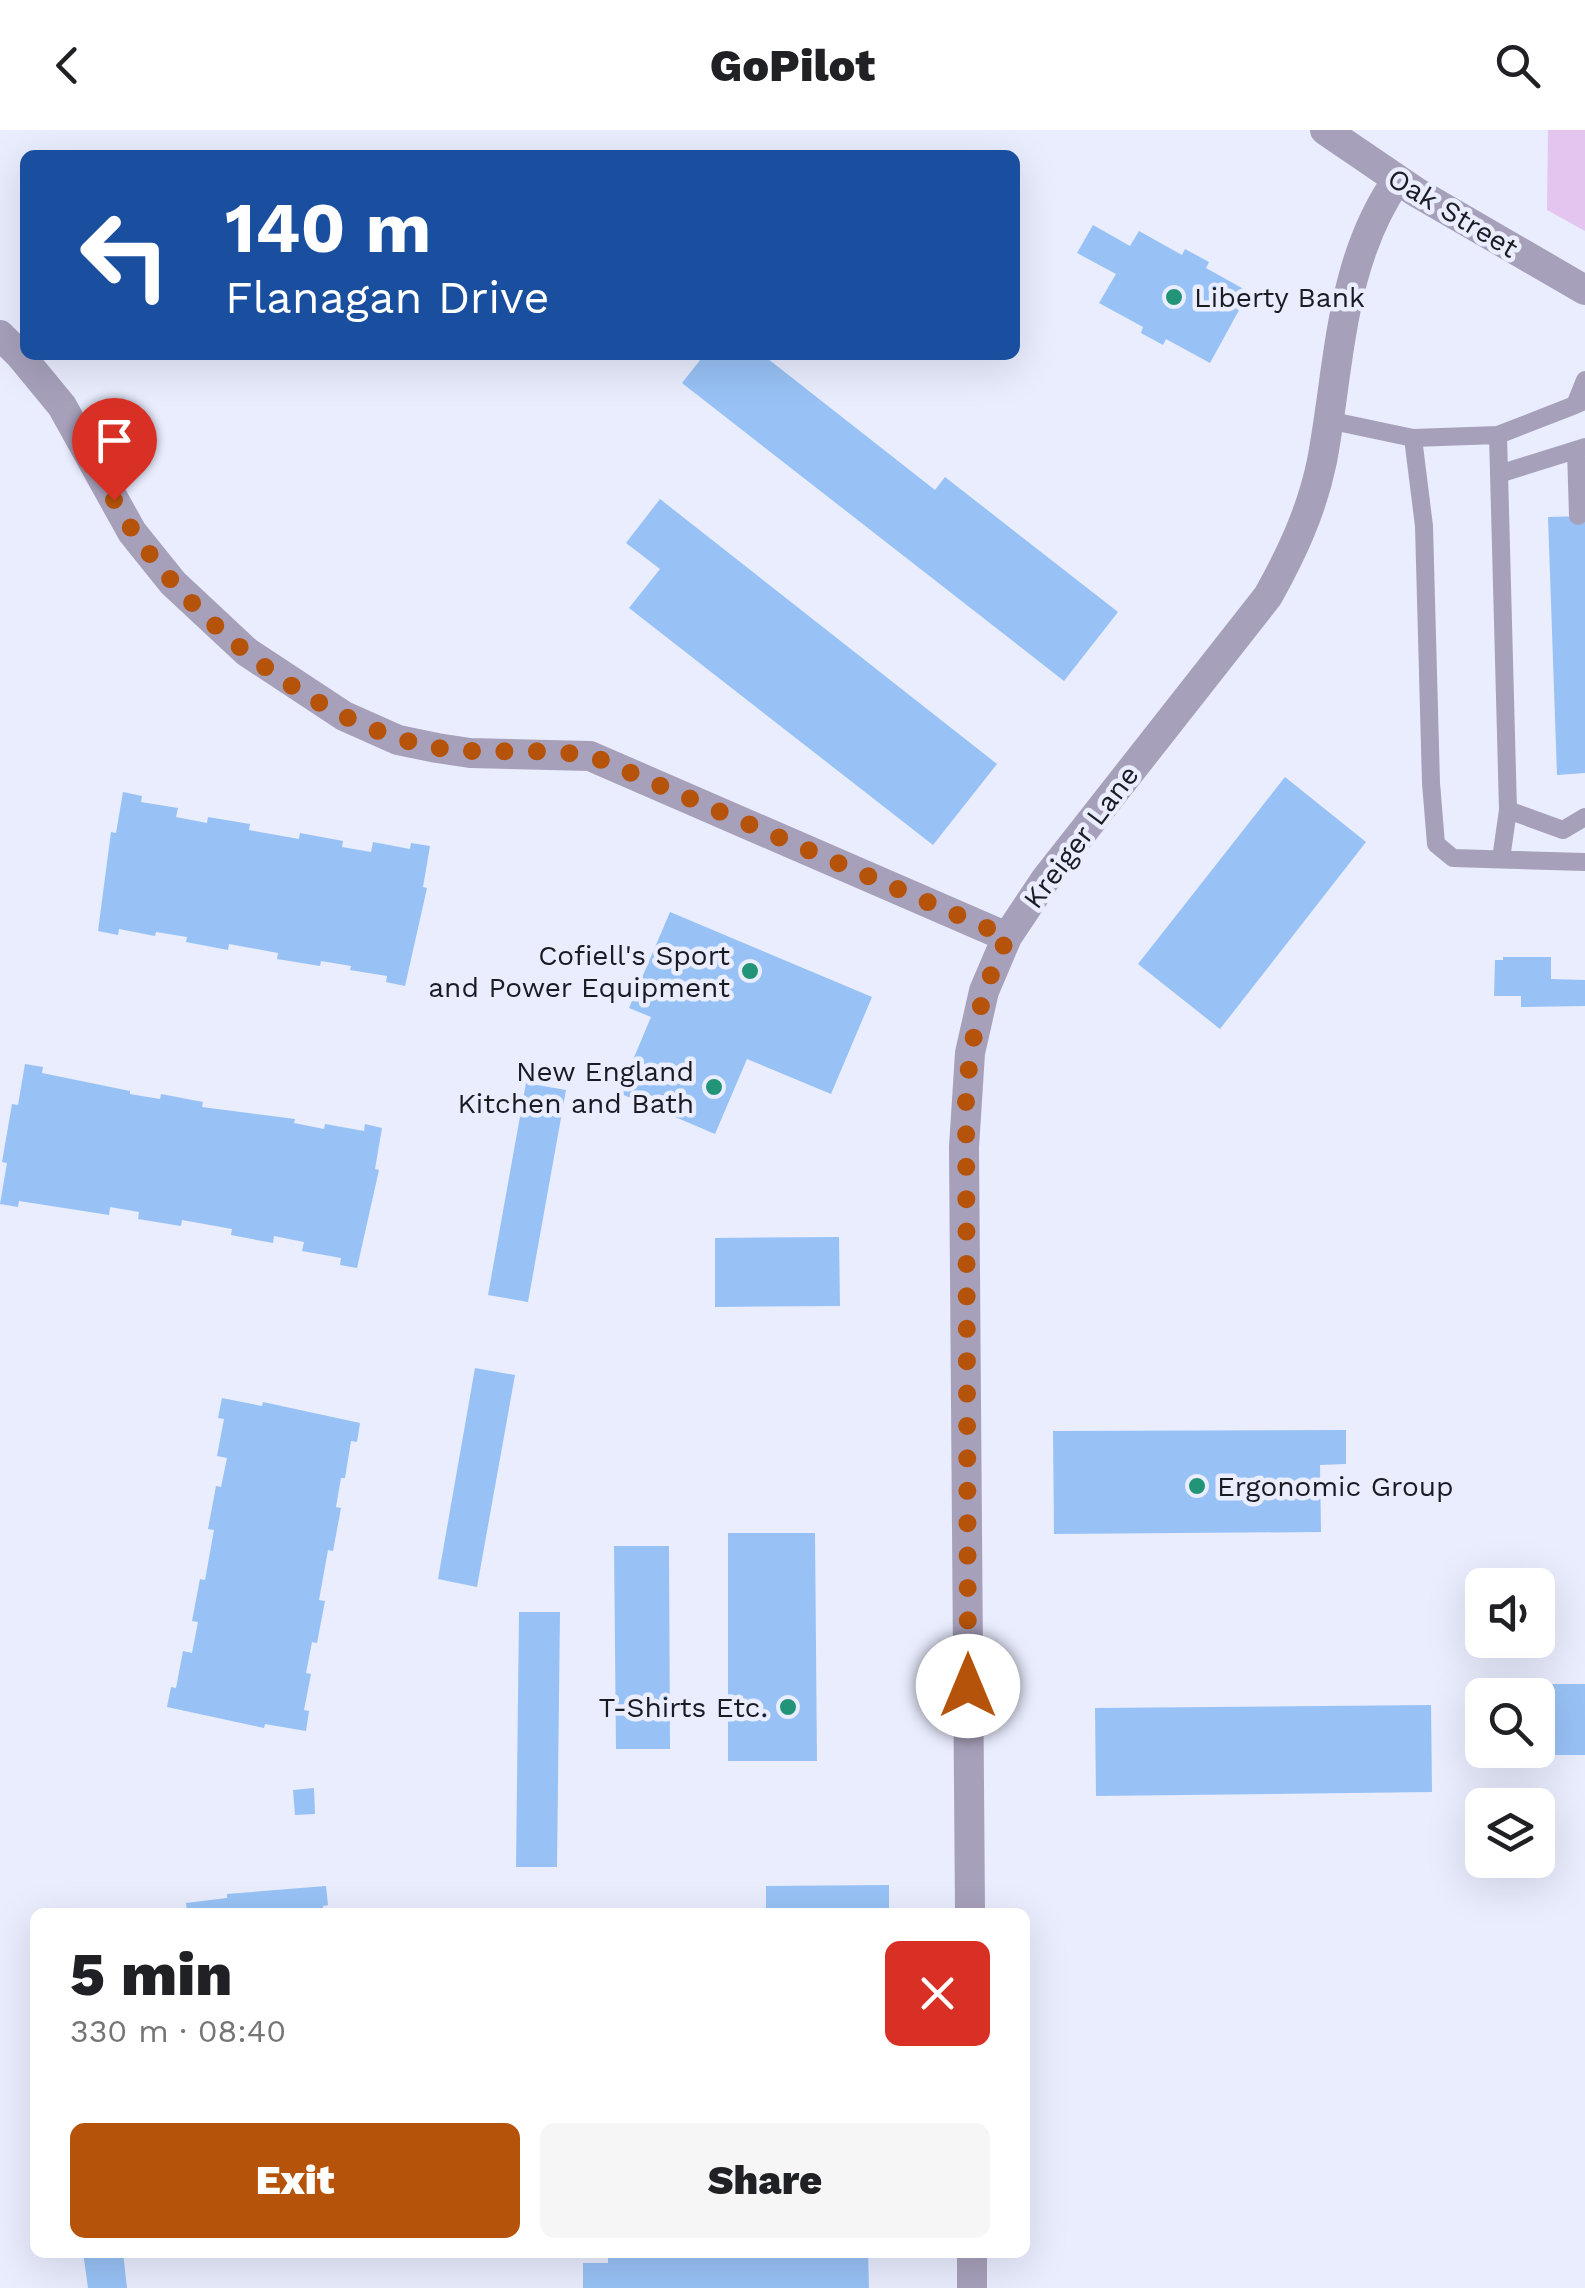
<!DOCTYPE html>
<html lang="en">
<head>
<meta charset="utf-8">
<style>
	:root { --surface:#fff; --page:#f6f6f6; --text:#202124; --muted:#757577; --accent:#b45309 }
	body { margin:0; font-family:"Work Sans",sans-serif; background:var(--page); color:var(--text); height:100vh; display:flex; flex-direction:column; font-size:38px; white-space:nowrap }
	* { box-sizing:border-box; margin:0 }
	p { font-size:32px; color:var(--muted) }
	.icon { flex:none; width:55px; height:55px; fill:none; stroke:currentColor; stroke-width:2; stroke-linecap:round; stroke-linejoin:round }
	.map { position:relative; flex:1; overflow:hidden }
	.side { position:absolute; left:30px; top:1778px; width:1000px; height:350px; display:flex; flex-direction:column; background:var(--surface); border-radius:15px; box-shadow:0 10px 40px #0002 }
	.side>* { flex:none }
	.hud { position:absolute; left:20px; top:20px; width:1000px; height:210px; border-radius:15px; box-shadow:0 10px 40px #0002; background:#1a4fa0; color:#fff; overflow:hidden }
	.tools { position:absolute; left:1465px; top:1438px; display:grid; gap:20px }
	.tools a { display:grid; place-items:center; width:90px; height:90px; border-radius:15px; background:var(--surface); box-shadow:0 10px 40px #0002; font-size:50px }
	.pin { position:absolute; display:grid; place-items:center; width:85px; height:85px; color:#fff; margin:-102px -42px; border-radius:50% 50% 50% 0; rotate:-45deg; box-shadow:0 0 10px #0007 }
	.pin .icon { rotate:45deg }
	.me { position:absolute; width:110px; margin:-55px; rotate:0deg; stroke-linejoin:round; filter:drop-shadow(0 0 8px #0008) }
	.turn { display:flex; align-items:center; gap:35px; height:210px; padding:0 40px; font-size:45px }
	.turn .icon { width:130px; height:130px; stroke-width:2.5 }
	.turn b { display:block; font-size:70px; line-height:85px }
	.round { display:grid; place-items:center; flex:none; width:105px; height:105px; border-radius:15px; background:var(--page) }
	.summary { display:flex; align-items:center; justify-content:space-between; height:170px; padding:0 40px }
	h1 { font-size:60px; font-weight:800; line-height:75px }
	.cta { display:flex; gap:20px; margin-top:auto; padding:20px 40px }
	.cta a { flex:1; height:115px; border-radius:15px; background:var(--accent); color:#fff; font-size:40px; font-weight:800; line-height:115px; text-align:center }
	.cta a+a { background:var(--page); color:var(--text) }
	header { display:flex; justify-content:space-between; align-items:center; height:130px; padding:0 40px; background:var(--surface); font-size:45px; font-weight:800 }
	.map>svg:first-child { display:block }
	.green { fill:#e4c5ef }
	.building { fill:#98c2f6 }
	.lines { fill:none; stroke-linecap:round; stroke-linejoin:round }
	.service { stroke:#a7a0bb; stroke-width:18 }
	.minor { stroke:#a7a0bb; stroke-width:30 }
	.tertiary { stroke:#a7a0bb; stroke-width:30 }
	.route { stroke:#b45309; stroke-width:18; stroke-dasharray:0 32.4 }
	.poi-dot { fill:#229477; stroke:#e9edfe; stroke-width:4 }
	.labels { text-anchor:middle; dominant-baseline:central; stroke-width:9; stroke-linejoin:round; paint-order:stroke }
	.street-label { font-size:28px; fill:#1a1b23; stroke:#e9edfe }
	.poi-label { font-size:28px; fill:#1a1b23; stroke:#e9edfe; text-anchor:end }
</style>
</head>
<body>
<header><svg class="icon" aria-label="back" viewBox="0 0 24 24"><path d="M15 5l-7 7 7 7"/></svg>GoPilot<svg class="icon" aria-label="search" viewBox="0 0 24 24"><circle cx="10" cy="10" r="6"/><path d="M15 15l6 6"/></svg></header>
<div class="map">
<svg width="1585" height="2158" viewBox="0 0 1585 2158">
	<rect width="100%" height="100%" fill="#e9edfe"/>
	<path class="green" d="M1548 0H1585V101L1547 80Z"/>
	<path class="building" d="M1093 95 1130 116 1139 101 1182 125 1185 119 1209 132 1206 138 1249 162 1210 233 1166 209 1163 215 1141 203 1143 197 1099 173 1116 144 1077 123Z
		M704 225H763L935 360 945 347 1118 482 1064 551 682 253Z
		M660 369 997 634 933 715 629 478 660 439 626 413Z
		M1585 386V643L1557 645 1548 387Z
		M1285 647 1366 712 1220 899 1138 834Z
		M123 662 142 666 141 672 178 678 176 687 207 693 208 687 250 694 249 700 299 709 300 703 343 711 342 717 371 722 373 712 410 719 411 713 430 716 423 757 427 758 405 856 386 852 387 846 350 840 351 836 321 831 320 836 277 829 278 823 229 814 228 820 186 812 187 807 156 802 155 806 119 799 118 805 98 801 111 702 116 703Z
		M670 782 872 867 831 964 747 929 715 1004 619 963 651 887 629 878Z
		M1503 827H1551V849L1585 850V876L1521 877V866H1494L1495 830H1503Z
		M25 934 43 937 42 943 130 961V964L160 969 161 964 203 972 202 977 295 989 294 993 324 999 325 994 364 1001 365 994 382 998 375 1039 379 1040 357 1138 340 1135 341 1128 302 1121 304 1112 274 1106 273 1113 231 1105 232 1099 182 1090 181 1096 138 1089 139 1082 110 1077 109 1085 19 1071 18 1077 0 1074 7 1033 2 1032 12 974 18 975Z
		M526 953 566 960 528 1172 488 1165Z
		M839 1107 840 1176 715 1177V1108Z
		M475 1238 515 1245 477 1457 438 1449Z
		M222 1268 262 1276 263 1272 360 1293 357 1312 351 1311 345 1348H341L336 1377 341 1378 333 1421 328 1420 319 1470 325 1471 317 1513 312 1512 306 1543 311 1544 304 1580 309 1581 306 1601 265 1594 264 1598 167 1577 171 1557 176 1558 183 1521 192 1523 198 1492 192 1491 200 1449 205 1450 214 1400 208 1399 216 1356 221 1357 227 1328 217 1326 224 1289 218 1288Z
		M1346 1300V1334L1320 1335 1321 1402 1054 1404 1053 1301Z
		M728 1403H815L817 1631H728Z
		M614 1416H669L670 1619H616Z
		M519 1482H560L557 1737H516Z
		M1506 1554H1585V1625H1507V1620H1538V1565H1506Z
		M1431 1575 1432 1662 1096 1666 1095 1578Z
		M314 1658 315 1684 295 1685 293 1660Z
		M889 1755V1782H766V1756Z
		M326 1756 328 1775 323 1776V1782H187L186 1773 227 1768V1764Z
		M83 2122H123L127 2158H88Z
		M608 2122H868L869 2158H583V2133H608Z"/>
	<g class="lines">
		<path class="service" d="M1582 272 1575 275 1585 250
			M1328 290 1413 308 1498 305 1575 275
			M1498 305 1508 680 1501 729
			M1413 308 1424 396 1431 653 1436 714 1453 728 1585 732
			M1576 320 1578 386
			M1499 344 1585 317
			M1508 680 1563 700 1585 687"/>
		<path class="minor" d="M0 205 20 225 62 276 132 402 173 453 247 522 344 586 398 610 437 618 470 623 590 626 1007 807
			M970 1782 964 1017 970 923 984 861 1007 807 1045 750 1268 466C1292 423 1312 380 1322 331 1340 235 1339 133 1397 50
			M972 2122V2158"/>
		<path class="tertiary" d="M1325 0 1416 62 1585 160"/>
	</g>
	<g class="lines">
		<path class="route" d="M114 370C174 479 315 598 439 618 488 626 555 615 599 629L1008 807C981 858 970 912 966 969L968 1556"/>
	</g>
	<g class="poi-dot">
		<circle cx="1174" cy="167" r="10"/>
		<circle cx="750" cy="841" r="10"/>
		<circle cx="714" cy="957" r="10"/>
		<circle cx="1197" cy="1356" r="10"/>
		<circle cx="788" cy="1577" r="10"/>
	</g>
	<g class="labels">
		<g class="street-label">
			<text transform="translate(1453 83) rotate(31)">Oak Street</text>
			<text transform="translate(1081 707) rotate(-53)">Kreiger Lane</text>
		</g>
		<g class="poi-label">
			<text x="1194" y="167" text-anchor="start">Liberty Bank</text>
			<text x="730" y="825">Cofiell's Sport<tspan x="730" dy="32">and Power Equipment</tspan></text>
			<text x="694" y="941">New England<tspan x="694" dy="32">Kitchen and Bath</tspan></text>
			<text x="1217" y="1356" text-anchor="start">Ergonomic Group</text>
			<text x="768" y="1577">T-Shirts Etc.</text>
		</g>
	</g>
</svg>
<div class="tools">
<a><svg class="icon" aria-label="sound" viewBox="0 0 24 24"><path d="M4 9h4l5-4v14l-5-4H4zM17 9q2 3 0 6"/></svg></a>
<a><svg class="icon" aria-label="search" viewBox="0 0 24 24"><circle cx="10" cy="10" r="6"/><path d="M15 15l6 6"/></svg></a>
<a><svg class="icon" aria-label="layers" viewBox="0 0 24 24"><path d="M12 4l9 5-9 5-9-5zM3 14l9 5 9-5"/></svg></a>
</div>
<div class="pin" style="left:114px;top:370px;background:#d93025"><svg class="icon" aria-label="arrive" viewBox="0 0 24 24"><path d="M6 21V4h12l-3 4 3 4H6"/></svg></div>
<svg class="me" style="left:968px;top:1556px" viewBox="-20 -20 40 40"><circle r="19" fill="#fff"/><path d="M0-13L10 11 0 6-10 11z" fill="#b45309"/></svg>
<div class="hud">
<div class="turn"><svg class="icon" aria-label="left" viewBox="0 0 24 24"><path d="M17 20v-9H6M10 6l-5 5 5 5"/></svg><div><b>140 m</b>Flanagan Drive</div></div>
</div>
<section class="side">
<div class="summary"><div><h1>5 min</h1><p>330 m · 08:40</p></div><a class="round" style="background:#d93025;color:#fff"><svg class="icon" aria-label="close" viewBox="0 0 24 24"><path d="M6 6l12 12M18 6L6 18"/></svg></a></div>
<div class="cta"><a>Exit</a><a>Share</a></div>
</section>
</div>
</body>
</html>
